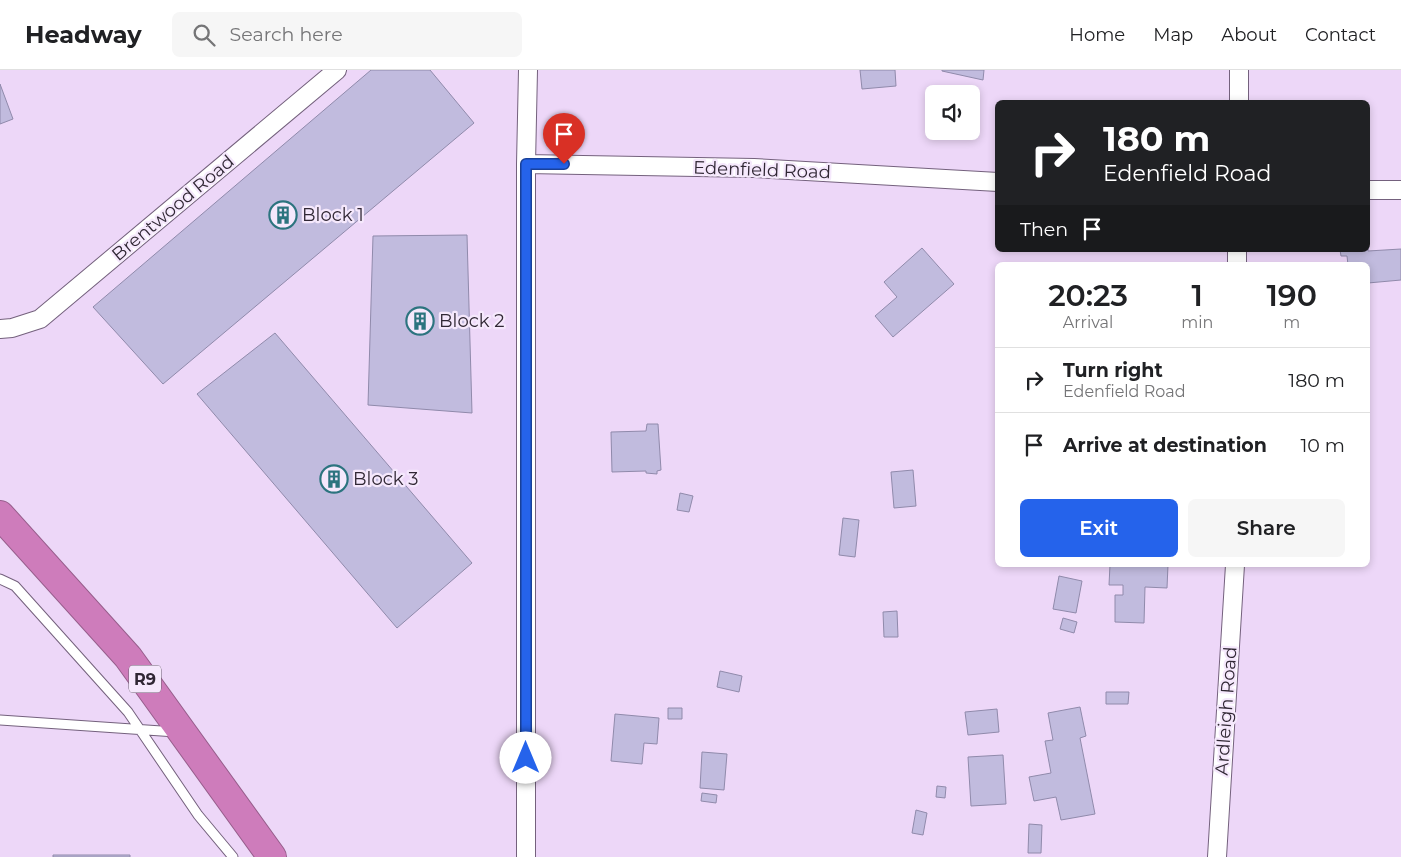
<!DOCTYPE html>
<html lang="en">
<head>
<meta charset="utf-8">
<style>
	:root { --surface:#fff; --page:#f6f6f6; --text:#202124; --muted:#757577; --line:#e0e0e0; --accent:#2563eb }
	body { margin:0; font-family:Montserrat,sans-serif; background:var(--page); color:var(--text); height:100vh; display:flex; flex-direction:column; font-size:19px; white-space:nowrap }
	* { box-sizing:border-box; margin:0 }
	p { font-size:16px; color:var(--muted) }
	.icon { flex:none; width:28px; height:28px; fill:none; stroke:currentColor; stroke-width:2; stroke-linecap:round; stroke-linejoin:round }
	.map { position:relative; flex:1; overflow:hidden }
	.drawer { position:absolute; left:995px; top:192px; width:375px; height:305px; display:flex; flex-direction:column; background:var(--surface); border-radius:8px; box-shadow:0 2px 8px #0003 }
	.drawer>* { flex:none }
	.top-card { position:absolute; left:995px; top:30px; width:375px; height:152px; border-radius:8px; box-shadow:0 2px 8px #0003; background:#202124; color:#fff; overflow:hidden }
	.fabs { position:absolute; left:925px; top:15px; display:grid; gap:10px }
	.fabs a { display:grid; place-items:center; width:55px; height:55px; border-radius:8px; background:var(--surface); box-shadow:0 2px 8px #0003; font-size:25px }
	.pin { position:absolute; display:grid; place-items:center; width:42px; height:42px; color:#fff; margin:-51px -21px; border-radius:50% 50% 50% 0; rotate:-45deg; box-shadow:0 0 5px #0007 }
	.pin .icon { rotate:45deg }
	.me { position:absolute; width:55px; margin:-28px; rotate:0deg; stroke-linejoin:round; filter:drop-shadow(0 0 4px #0008) }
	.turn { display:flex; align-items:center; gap:18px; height:105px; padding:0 25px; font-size:22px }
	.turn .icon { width:65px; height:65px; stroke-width:2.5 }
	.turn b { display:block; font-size:35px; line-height:42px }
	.then { display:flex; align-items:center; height:48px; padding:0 25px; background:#0003; gap:10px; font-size:19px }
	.eta { display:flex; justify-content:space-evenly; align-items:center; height:85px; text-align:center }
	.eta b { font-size:30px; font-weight:600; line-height:35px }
	.primary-button { display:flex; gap:10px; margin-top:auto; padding:10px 25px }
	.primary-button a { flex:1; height:58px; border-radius:8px; background:var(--accent); color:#fff; font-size:20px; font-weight:600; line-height:58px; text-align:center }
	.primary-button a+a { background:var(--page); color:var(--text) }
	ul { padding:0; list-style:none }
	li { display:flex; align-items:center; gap:15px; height:65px; padding:0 25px; border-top:1px solid var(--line) }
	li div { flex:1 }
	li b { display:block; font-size:19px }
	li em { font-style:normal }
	header { display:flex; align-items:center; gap:30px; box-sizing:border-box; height:70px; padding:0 25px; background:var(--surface); border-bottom:1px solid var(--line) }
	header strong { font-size:24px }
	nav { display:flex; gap:28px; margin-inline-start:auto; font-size:18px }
	.search { width:350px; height:45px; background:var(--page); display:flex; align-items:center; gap:12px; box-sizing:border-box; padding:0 18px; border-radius:8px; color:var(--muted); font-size:19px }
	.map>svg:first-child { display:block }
	.building { fill:#c1bbde; stroke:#908aab }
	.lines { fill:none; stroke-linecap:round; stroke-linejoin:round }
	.lane-casing { stroke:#74617d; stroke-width:11 }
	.street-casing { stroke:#74617d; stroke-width:20 }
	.highway-casing { stroke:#975e8c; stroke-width:30 }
	.lane { stroke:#fff; stroke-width:9 }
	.street { stroke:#fff; stroke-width:18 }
	.highway { stroke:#ce7cbb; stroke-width:28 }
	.route-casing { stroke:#184099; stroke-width:12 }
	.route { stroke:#2563eb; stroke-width:9 }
	.labels { text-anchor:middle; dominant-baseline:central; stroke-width:4.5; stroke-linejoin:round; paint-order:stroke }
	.shield { fill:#f5e8fc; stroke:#6b6170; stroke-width:1 }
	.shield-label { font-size:16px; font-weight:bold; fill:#302734 }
	.street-label { font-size:18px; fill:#302734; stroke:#f5e8fc }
	.poi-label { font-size:18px; fill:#302734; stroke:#f5e8fc; text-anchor:start }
</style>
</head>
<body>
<header>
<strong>Headway</strong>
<div class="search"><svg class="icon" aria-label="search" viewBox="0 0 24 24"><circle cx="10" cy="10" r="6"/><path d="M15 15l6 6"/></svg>Search here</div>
<nav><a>Home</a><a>Map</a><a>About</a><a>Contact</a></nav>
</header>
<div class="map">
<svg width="1401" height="787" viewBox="0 0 1401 787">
	<rect width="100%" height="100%" fill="#edd7f8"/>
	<path class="building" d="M371 0H430L474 53 163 314 93 237Z
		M860 0H895L896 16 862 19Z
		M942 0H984L983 10 942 1Z
		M0 14 13 49 0 54Z
		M467 165 472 343 368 335 373 166Z
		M1368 170V181L1401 179V210L1368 213V195H1348L1347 186H1341L1340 180H1368Z
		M922 178 954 214 893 267 875 246 897 227 884 212Z
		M275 263 472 493 397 558 197 324Z
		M647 354H658L661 400 657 401V404L646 403V401L612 402 611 362 646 361Z
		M913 400 916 436 894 438 891 402Z
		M680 423 693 426 689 442 677 440Z
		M843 448 859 450 855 487 839 485Z
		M1110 495H1168L1167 518 1145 517 1144 553 1115 552V525H1123V515H1109Z
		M1059 506 1082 511 1076 543 1053 539Z
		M897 541 898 567H884L883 542Z
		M1063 548 1077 552 1074 563 1060 559Z
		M720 601 742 606 739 622 717 617Z
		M1106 622H1129L1128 634H1106Z
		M1080 637 1086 666 1080 668 1095 744 1061 750 1056 727 1034 731 1029 707 1051 703 1045 671 1053 670 1048 643Z
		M668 638H682V649H668Z
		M997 639 999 662 968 665 965 642Z
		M615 644 659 648 657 674 644 673 642 694 611 691Z
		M702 682 727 684 724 720 700 718Z
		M1003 685 1006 734 971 736 968 687Z
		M937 716 946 717 945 728 936 727Z
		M702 723 717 725 716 733 701 731Z
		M916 740 927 743 923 765 912 763Z
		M1029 754 1042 755 1041 783H1028Z
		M53 785H130V787H53Z"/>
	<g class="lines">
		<g class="lane-casing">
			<path id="lane" d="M0 509 15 516 128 642 198 745 233 787
				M0 650 176 662"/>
		</g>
		<g class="street-casing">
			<path id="street" d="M1239 32V0
				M526 94 754 98 998 112
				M1368 120H1401
				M1237 180V195
				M0 259 12 258 40 249 337 0
				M526 787V94L528 0
				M1217 787 1235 495"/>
		</g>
		<g class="highway-casing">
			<path id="highway" d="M0 445 128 587 272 787"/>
		</g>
		<use href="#lane" class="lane"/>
		<use href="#street" class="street"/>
		<use href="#highway" class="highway"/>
	</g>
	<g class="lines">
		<g class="route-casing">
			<path id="route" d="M526 688V94H564"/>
		</g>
		<use href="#route" class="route"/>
	</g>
	<defs>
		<g id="building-ring" transform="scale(1.4375)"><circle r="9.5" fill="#f5e8fc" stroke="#2c747f" stroke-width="1.5"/><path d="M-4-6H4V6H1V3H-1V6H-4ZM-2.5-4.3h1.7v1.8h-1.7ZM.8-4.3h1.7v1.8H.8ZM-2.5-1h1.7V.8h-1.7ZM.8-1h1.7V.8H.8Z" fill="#2c747f"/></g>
	</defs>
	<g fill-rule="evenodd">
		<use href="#building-ring" x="283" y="145"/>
		<use href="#building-ring" x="420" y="251"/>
		<use href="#building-ring" x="334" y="409"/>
	</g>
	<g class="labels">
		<rect class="shield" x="129" y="595.5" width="32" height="27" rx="4"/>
		<g class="shield-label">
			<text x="145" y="609">R9</text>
		</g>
		<g class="street-label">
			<text transform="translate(762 100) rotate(2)">Edenfield Road</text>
			<text transform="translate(173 138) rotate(-40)">Brentwood Road</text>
			<text transform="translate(1226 641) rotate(-86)">Ardleigh Road</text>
		</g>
		<g class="poi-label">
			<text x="302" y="145">Block 1</text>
			<text x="439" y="251">Block 2</text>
			<text x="353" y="409">Block 3</text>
		</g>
	</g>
</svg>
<div class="fabs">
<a><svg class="icon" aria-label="sound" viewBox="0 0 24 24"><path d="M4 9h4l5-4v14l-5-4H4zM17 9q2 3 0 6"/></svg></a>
</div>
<div class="pin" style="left:564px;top:94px;background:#d93025"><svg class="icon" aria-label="arrive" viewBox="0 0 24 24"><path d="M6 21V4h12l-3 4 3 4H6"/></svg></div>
<svg class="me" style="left:526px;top:688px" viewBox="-20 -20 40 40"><circle r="19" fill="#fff"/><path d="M0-13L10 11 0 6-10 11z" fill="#2563eb"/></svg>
<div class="top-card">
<div class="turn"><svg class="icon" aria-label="right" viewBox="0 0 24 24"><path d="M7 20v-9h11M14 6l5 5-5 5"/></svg><div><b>180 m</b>Edenfield Road</div></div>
<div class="then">Then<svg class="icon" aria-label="arrive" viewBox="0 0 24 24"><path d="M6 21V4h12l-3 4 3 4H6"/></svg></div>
</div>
<section class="drawer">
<div class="eta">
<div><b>20:23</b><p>Arrival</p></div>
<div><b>1</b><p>min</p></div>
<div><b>190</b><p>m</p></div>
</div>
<ul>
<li><svg class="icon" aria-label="right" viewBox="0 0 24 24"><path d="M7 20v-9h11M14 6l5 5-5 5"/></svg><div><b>Turn right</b><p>Edenfield Road</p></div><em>180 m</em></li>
<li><svg class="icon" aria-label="arrive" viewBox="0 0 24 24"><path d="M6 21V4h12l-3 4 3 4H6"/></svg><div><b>Arrive at destination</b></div><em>10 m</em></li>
</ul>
<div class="primary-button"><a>Exit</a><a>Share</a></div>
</section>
</div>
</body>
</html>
